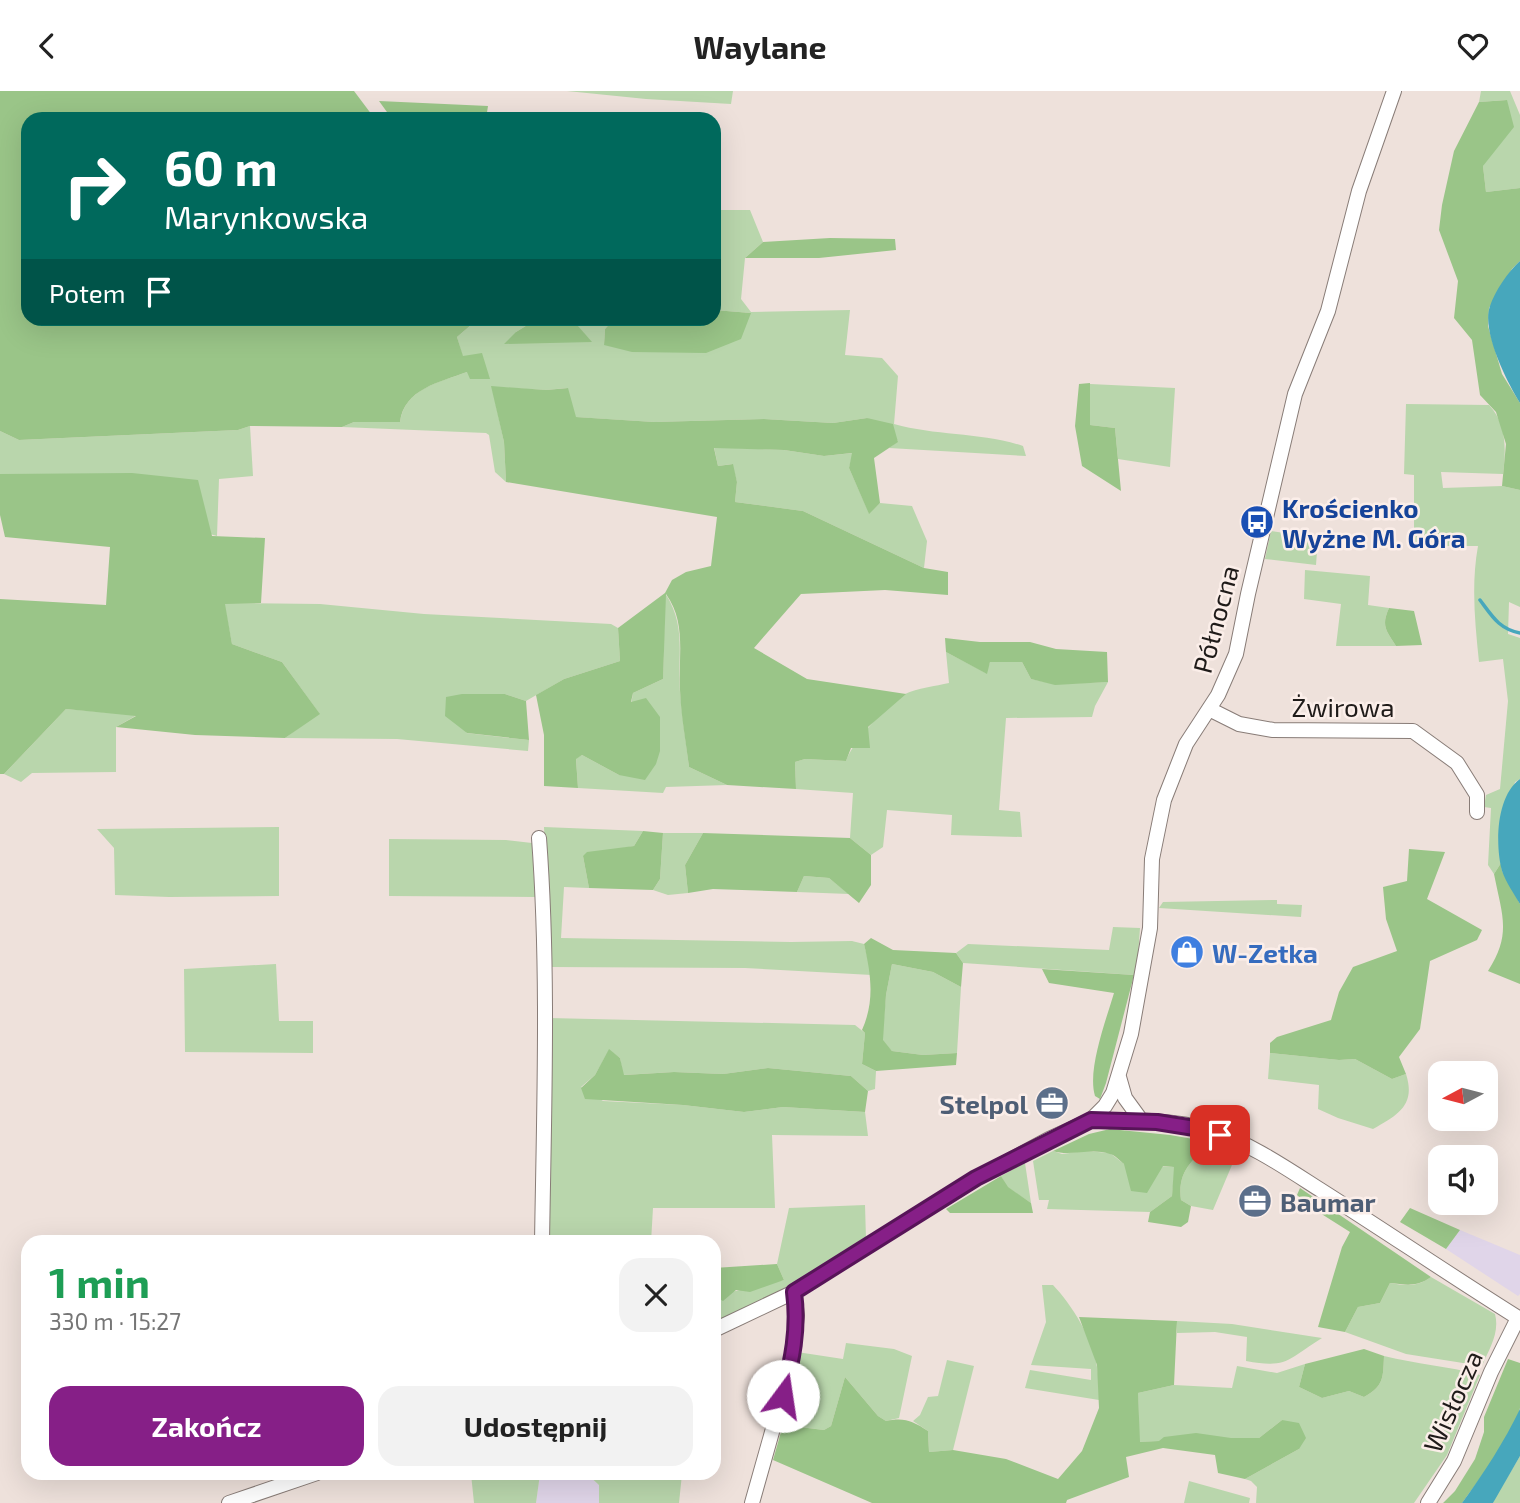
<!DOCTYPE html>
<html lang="pl">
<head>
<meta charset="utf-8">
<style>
	:root { --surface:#fff; --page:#f2f2f2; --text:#222; --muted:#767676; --accent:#861f87 }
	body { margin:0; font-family:"Exo 2",sans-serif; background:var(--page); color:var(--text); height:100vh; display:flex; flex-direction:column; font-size:26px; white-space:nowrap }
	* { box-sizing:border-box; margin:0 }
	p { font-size:23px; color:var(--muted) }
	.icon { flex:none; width:38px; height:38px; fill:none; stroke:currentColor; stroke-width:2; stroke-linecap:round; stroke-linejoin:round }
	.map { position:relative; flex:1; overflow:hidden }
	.panel { position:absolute; left:21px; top:1144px; width:700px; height:245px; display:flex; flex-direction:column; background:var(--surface); border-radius:21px; box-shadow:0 7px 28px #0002 }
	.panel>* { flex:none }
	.hud { position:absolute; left:21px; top:21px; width:700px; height:214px; border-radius:21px; box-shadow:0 7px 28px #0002; background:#00695c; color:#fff; overflow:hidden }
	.needle { width:46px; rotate:263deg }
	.controls { position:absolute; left:1428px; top:970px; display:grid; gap:14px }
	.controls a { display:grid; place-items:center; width:70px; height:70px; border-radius:14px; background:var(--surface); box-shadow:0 7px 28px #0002; font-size:35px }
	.pin { position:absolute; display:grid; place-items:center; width:60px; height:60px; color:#fff; margin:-30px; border-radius:14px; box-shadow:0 4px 10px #0006 }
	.me { position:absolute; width:77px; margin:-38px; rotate:14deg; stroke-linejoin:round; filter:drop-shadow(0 0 5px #0008) }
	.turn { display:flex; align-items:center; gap:24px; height:147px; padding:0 28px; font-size:32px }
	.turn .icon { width:91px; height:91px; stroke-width:2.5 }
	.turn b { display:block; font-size:49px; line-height:60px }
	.then { display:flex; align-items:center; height:66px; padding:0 28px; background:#0003; gap:14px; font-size:26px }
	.round { display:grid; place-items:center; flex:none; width:74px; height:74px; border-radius:21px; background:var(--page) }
	.overview { display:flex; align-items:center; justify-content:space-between; height:119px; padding:0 28px }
	h1 { font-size:42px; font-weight:700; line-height:52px; color:#1e9e55 }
	.primary-button { display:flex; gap:14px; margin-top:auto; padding:14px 28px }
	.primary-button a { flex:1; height:80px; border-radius:21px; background:var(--accent); color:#fff; font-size:28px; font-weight:700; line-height:80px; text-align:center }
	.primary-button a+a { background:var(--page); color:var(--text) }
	header { display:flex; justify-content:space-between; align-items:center; height:91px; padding:0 28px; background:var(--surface); font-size:32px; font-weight:700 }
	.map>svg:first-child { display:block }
	.industrial { fill:#e0d5e9 }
	.green { fill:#b9d6ac }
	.forest { fill:#9ac588 }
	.water { fill:#47a7bc }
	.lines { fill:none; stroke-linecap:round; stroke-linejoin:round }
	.stream { stroke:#47a7bc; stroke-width:3.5 }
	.minor-casing { stroke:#887c77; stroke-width:16 }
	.minor { stroke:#fff; stroke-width:14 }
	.route-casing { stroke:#571458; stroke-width:18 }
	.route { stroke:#861f87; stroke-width:12 }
	.labels { text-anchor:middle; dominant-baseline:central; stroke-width:5; stroke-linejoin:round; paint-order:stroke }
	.transit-label { font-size:26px; font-weight:bold; fill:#164399; stroke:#fbeee9; text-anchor:start }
	.street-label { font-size:26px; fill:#1f1b19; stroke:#fbeee9 }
	.shop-label { font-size:26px; font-weight:bold; fill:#366cbe; stroke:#fbeee9; text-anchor:start }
	.service-label { font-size:26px; font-weight:bold; fill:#4e5e75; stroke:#fbeee9; text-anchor:end }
</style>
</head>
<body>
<header><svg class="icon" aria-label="back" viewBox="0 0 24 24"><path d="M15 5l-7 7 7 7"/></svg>Waylane<svg class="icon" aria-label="heart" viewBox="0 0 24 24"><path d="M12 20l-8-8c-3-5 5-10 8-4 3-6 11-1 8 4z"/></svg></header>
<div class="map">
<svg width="1520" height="1412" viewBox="0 0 1520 1412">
	<rect width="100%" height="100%" fill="#eee1db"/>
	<path class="industrial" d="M1460 1139 1520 1164V1203L1518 1205 1446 1158Z
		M540 1383H587L599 1394V1412H536Z"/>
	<path class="green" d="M567 0H733L731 13 646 8Z
		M1481 0H1510L1520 24V97L1486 101 1483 75 1506 9 1479 11Z
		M714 119H750L763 151 745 167 741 208 751 221 850 219 845 264 882 267 898 285 894 333C936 345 981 341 1023 355L1026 365 889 357 898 350 867 327 833 332 764 328 654 331 575 326 567 297 546 299 492 296 504 351 506 391 495 381 489 344 486 342 342 336 354 331H400C405 297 440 291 467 281L457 246 478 228H537L516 241 553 251H591L572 228H614L605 238 604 254 751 222 714 219Z
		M1090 293 1175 297 1170 376 1118 368 1115 337 1090 334Z
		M1406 313 1489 314C1507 333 1506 359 1503 383L1441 381 1443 397 1502 395 1520 399V516L1509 511 1508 543 1520 547V688L1515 691 1499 750 1501 772 1494 783 1488 774 1491 717 1484 716 1486 704 1500 698 1508 610 1503 568 1479 571C1475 532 1471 494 1478 455H1414V384L1404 383Z
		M250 335 253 385 219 388 217 445 0 383V340L19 349 238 339Z
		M714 356 784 359 824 365 853 362 849 377 869 422 880 412 912 415 927 450 924 477 803 420 735 411 737 391 732 373 718 375Z
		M1271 440 1318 447 1316 474 1265 468Z
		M1305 479 1370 485 1368 514 1389 517C1381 535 1386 539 1396 555H1336L1341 513 1304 508Z
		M665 502C687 536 677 564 680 601 682 626 686 651 689 676L727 694 666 696 663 702 578 697 576 667 582 664 619 684 633 602 663 588Z
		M224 512 320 513 424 523 611 533 618 537 620 570 564 588 526 610 505 603 466 642 529 649 528 660 397 648 285 647 319 622 282 571 232 553Z
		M946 561 986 582 990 571H1022L1031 588 1055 593 1108 591 1095 615 1092 626 1006 627 999 719 1020 721 1022 746 951 744 952 724 887 719 883 756 871 764 850 747 853 702 796 698 795 671 805 668 846 670C853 650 887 614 905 603 917 597 936 595 949 592Z
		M66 618 137 624 116 636V681L32 682 21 691 4 683Z
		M279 736V805L169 806 115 804 114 757 97 738Z
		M544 736 643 740 634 755 583 765 589 797 564 796 561 847 791 851 852 850 864 853 872 884 745 877 550 876Z
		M663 742H703L685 774 688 802 668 804 653 799 660 788Z
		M389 748 506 749 532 752 535 806 389 805Z
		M804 785 829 787 849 803 797 801Z
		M1277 809V813L1302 814 1301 826 1159 817 1163 811Z
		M1113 836 1140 837 1138 865 1134 884 963 872 956 862 968 853 1109 859Z
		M276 873 279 930H313V962L185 961 184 878Z
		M892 873 933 881 961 896 957 962 923 964 892 960 882 949 886 904Z
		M549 927 855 934 865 942 862 973 876 980 875 998 868 1000 851 985 768 977 723 983 674 981 623 984 620 967 609 959 595 984 581 996 603 1010 683 1014 744 1021 783 1016 865 1021 868 1045 772 1044 775 1117H653L651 1151 547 1152Z
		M1270 962 1339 969 1355 968 1392 988 1406 983C1416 1014 1398 1024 1373 1038L1338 1027 1318 1018 1319 994 1268 988Z
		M1211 1051 1237 1062 1213 1119 1191 1115 1181 1109C1177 1080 1193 1069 1211 1051Z
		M1053 1060 1062 1063 1085 1060 1110 1062 1124 1073 1175 1076 1172 1105 1150 1121 1047 1118 1049 1109H1039L1033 1070Z
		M1025 1072 1031 1112 1007 1096 1001 1085Z
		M865 1114 866 1148C817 1178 767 1210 714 1231V1205L784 1189 777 1173 789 1117Z
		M1431 1186 1495 1223C1500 1242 1489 1258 1482 1275L1406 1263 1345 1241 1358 1216 1380 1212 1390 1192C1407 1195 1417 1196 1431 1186Z
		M1042 1194H1053C1072 1214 1093 1248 1097 1276 1099 1287 1099 1298 1099 1309L1025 1297 1030 1279 1091 1289V1278L1031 1274 1046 1231Z
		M1177 1230 1232 1233 1322 1247C1288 1268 1288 1278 1246 1270L1247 1246 1215 1241 1177 1242Z
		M846 1252 894 1258 912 1265 899 1327 886 1330 878 1325 845 1286 831 1335 824 1339 783 1334 797 1261 843 1268Z
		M1384 1265C1416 1273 1448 1275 1480 1284L1447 1364 1414 1412H1256L1257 1396 1251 1390 1245 1388 1299 1358 1282 1329 1259 1347 1139 1351 1138 1302 1174 1294 1232 1297 1237 1275 1277 1282 1305 1273 1299 1296 1322 1307 1349 1300 1364 1306C1384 1295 1383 1287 1384 1265Z
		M947 1269 974 1275 953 1359 929 1361 928 1340 913 1330 920 1324 928 1306 938 1305Z
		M1520 1365V1412H1493L1495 1407Z
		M471 1383H540L536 1412H474Z
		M587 1383H682L679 1412H599V1394Z
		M1189 1390 1250 1407 1249 1412H1184Z"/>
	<path class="forest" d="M0 0H354L375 28H28V228H478L457 246 463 265 482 262 490 288H470L467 281C440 291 404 298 400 331H354L342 336 250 335 238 339 19 349 0 340Z
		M1507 9 1514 36 1483 75 1486 101 1520 97V170L1512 178 1489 217 1488 235 1502 283 1520 312V399L1502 395 1506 353 1496 321 1480 304 1472 249 1454 227 1458 190 1439 139 1442 114 1454 60 1479 11Z
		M379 10 488 15 486 28H392Z
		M830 147 895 148 896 159 819 167H745L763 151Z
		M714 219 751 222 741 248 706 262 632 261 604 254 605 238 614 228H714Z
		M537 228H572L592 251 504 253 516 241Z
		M1090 292V334L1115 337 1121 400 1082 375 1075 335 1079 293Z
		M491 295 546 299 568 297 576 326 654 331 764 328 833 332 867 327 893 333 898 351 874 367 880 412 869 423 849 377 852 362 824 365 784 359 714 357 718 375 733 373 737 391 735 411 803 420 924 477 948 481V504L885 499 801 503 754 557 807 588 906 603 868 636 870 657H851L846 670 805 668 795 671 796 698 727 694 689 676C686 651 681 625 680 599 678 566 687 532 666 503L663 588 633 602 631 611 646 607 660 626V660L656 673 645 689 619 684 582 664 576 668 578 697 544 695V644L536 604 564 588 620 570 618 537 665 502 672 489 686 481 711 475 717 426 506 391 504 351Z
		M132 382 198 389 212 445 265 447 261 512 225 513 232 553 282 571 320 623 285 647 195 644 116 636 136 625 66 618 4 683H0V508L106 514 110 456 5 446 0 424V383Z
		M1389 517 1414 520 1422 554 1396 555C1386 539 1381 535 1389 517Z
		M945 547 980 551H1030L1056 558 1107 561 1108 591 1055 594 1031 588 1022 571H990L987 583 946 561Z
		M462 603H505L526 610 529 649 467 642 445 625 446 606Z
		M643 740 663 742 660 788 653 799 589 797 583 765 587 761 634 755Z
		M703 742 850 747 871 764V794L859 812 829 787 804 785 797 801 713 798 688 802 685 774Z
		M1409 758 1445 761 1427 808 1482 839 1477 849 1430 870 1420 938 1399 966 1406 983 1392 988 1355 968 1339 969 1270 962V952L1277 946 1331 929 1339 901 1353 876 1397 860 1386 828 1383 796 1407 790Z
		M1501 772 1502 780 1520 813V893L1488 880C1512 843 1502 824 1494 783Z
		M871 847 893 859 956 862 963 872 961 896 933 881 892 873 886 904 883 949 892 960 923 964 957 962 956 974 876 980 862 973 865 942 862 939C875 910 871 883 864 853Z
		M1042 878 1134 884 1106 992 1100 1008 1095 1005C1087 979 1106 929 1114 902L1049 892Z
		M609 958 620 967 624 984 674 981 723 983 768 977 851 985 868 1000 865 1021 783 1016 744 1021 683 1014 585 1008 581 997 595 984Z
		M1110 1038 1170 1044 1211 1051C1193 1069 1177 1080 1181 1109L1191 1115 1188 1131 1181 1136 1148 1131 1150 1121 1172 1105 1174 1076 1163 1075 1147 1102 1131 1100 1124 1073C1120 1070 1115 1064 1110 1063 1091 1056 1071 1066 1053 1060L1089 1043Z
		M1001 1085 1008 1096 1031 1112 1033 1122H950L946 1118Z
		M1300 1097 1431 1186C1417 1196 1407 1194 1390 1192L1380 1212 1358 1216 1345 1241 1318 1236 1342 1156 1350 1141 1312 1117 1297 1104Z
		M1410 1117 1460 1139 1446 1158 1400 1131Z
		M777 1173 784 1189 750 1201 736 1199 723 1210 714 1205V1177Z
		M1079 1226 1177 1230 1174 1294 1138 1302 1140 1351 1159 1350 1164 1346 1196 1342 1231 1347H1259L1282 1329 1299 1332 1306 1347 1299 1358 1245 1388 1218 1382 1215 1364 1163 1357 1126 1366 1129 1386 1067 1409 1066 1412H872L773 1369 783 1334 824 1339 831 1335 845 1286 878 1325 886 1330C904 1326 913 1330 928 1340L929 1361 953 1359 1006 1368 1058 1388 1082 1360 1099 1317 1097 1274Z
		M1364 1258 1384 1265C1383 1287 1384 1295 1364 1306L1349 1300 1322 1307 1299 1296 1305 1273Z
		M1508 1268 1520 1272C1520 1286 1520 1303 1520 1317 1516 1340 1477 1392 1462 1412H1443L1455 1400 1475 1368 1484 1341V1326Z"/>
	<path class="water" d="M1520 170V312C1507 291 1481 240 1490 215 1495 200 1508 181 1520 170Z
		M1520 688V813C1514 803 1506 791 1502 780 1495 754 1496 705 1520 688Z
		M1520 1318V1365L1493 1412H1462C1484 1382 1504 1351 1520 1318Z"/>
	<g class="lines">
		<path class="stream" d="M1480 509C1492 525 1499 538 1520 542"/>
		<g class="minor-casing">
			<path id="minor" d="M1209 618 1239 633 1273 639 1413 640 1457 672 1477 704V721
				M539 747C549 881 544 1017 542 1152
				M1119 986 1125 1007 1141 1029
				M1091 1029 1105 1015 1113 1002 1131 943 1150 837 1152 768 1164 709 1186 653 1218 604 1236 563 1248 503 1295 303 1328 220 1359 100 1394 0
				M714 1239 794 1201 977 1087 1049 1048 1091 1029H1102C1137 1029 1175 1029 1209 1039 1250 1052 1286 1077 1322 1100 1388 1142 1453 1186 1520 1228
				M229 1412 317 1382
				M752 1412 792 1270 797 1224 794 1201
				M1428 1412 1454 1370 1491 1281 1518 1227"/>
		</g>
		<use href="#minor" class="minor"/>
	</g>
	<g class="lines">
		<g class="route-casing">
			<path id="route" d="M783 1305C792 1270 799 1238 794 1201L976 1087 1091 1029 1157 1031 1207 1039 1220 1044"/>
		</g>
		<use href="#route" class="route"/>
	</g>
	<defs>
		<g id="bus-disc" transform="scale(1.75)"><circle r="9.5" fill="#1a4fb4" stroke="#fbeee9"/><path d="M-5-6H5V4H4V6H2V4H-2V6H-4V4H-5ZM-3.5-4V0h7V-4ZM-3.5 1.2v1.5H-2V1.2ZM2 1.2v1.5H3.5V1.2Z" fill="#fff"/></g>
		<g id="shop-disc" transform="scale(1.75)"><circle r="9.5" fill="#3f7fe0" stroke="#fbeee9"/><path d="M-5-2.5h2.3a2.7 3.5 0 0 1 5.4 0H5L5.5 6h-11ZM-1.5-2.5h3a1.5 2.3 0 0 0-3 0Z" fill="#fff"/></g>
		<g id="office-disc" transform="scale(1.75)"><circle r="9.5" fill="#5c6f8a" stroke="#fbeee9"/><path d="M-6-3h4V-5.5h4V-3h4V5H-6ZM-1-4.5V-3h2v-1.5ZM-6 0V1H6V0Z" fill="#fff"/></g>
	</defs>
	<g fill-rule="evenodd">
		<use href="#bus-disc" x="1257" y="431"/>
		<use href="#shop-disc" x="1187" y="861"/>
		<use href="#office-disc" x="1052" y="1012"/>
		<use href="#office-disc" x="1255" y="1110"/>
	</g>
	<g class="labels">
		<g class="transit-label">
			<text x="1282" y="416">Krościenko<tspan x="1282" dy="30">Wyżne M. Góra</tspan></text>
		</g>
		<g class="street-label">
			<text transform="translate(1215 528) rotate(-75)">Północna</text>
			<text x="1343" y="615">Żwirowa</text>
			<text transform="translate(1452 1310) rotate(-66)">Wisłocza</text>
		</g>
		<g class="shop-label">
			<text x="1212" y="861">W-Zetka</text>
		</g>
		<g class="service-label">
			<text x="1028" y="1012">Stelpol</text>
			<text x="1280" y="1110" text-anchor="start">Baumar</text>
		</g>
	</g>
</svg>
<div class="controls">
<a><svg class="needle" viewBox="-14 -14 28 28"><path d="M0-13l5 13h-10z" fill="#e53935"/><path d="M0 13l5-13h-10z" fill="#767676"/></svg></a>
<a><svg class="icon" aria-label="sound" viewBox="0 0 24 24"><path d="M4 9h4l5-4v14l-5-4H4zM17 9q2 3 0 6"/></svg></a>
</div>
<div class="pin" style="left:1220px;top:1044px;background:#d93025"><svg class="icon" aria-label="arrive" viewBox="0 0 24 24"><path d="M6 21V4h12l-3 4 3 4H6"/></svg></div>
<svg class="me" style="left:783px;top:1305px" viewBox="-20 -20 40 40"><circle r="19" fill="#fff"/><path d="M0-13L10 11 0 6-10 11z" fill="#861f87"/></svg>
<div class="hud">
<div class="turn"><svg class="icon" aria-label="right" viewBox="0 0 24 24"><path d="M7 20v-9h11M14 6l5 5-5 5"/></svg><div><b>60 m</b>Marynkowska</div></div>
<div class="then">Potem<svg class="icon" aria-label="arrive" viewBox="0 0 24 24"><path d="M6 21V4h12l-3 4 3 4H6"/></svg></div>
</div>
<section class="panel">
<div class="overview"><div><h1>1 min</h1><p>330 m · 15:27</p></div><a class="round"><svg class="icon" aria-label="close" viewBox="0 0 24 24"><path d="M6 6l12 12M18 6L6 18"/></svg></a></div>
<div class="primary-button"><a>Zakończ</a><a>Udostępnij</a></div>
</section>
</div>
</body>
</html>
